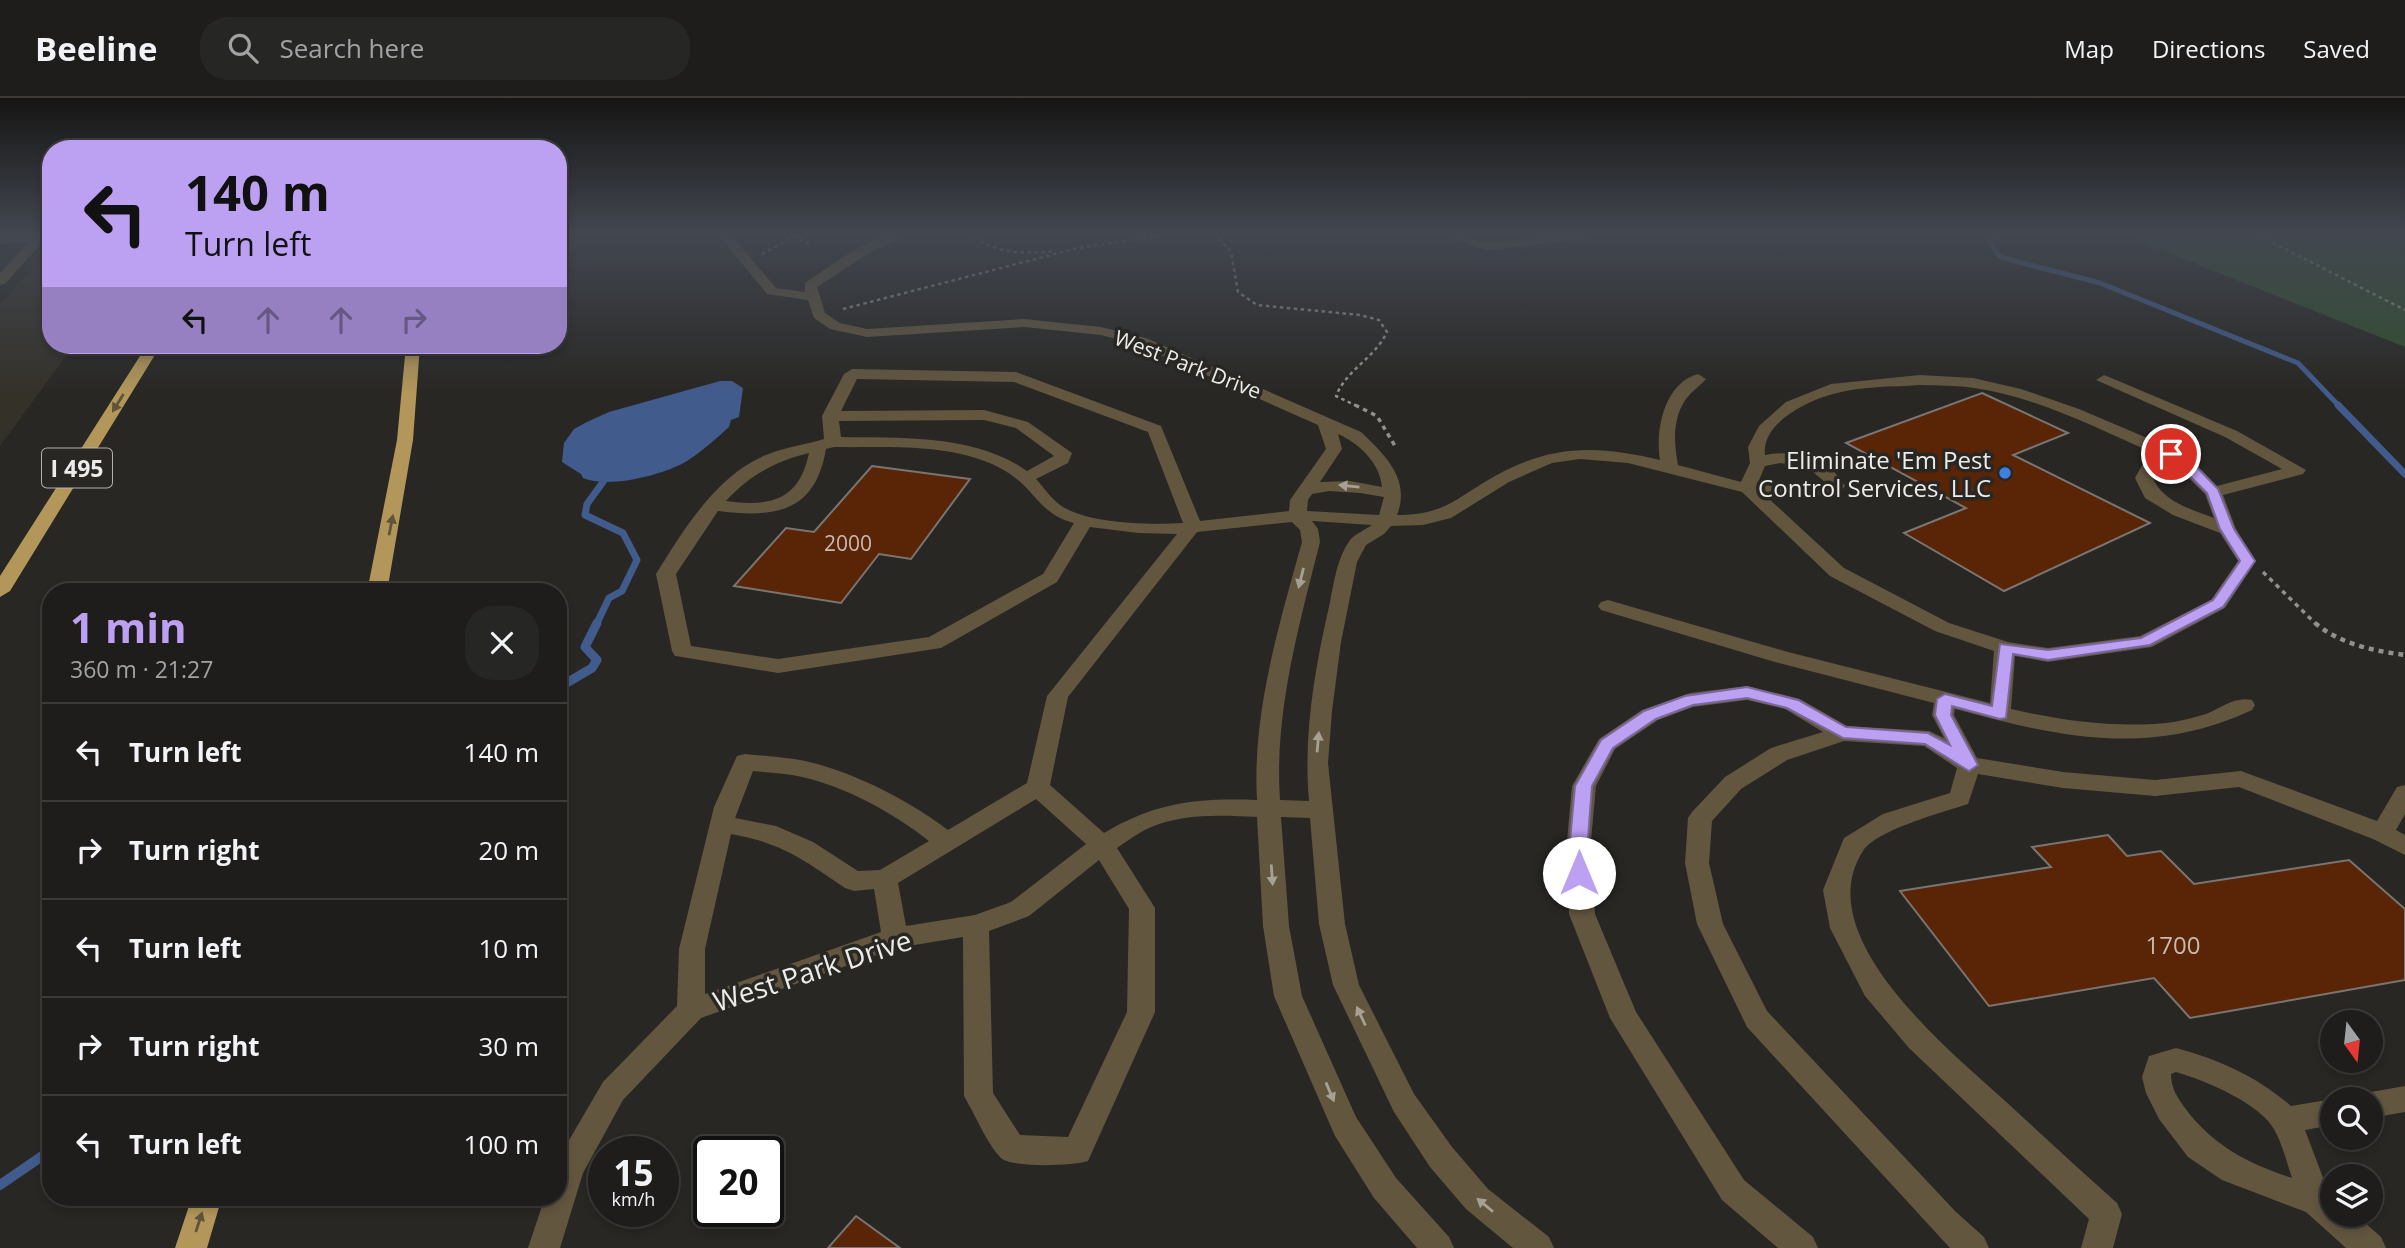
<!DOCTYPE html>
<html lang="en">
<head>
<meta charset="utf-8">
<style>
	:root { --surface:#1e1d1b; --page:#262624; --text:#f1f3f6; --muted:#a1a2a3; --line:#3c3b3a; --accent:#bca0f2 }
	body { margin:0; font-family:"Open Sans",sans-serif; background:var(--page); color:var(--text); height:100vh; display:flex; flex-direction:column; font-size:26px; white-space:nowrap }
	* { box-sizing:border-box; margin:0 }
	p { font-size:23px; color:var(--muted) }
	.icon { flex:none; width:38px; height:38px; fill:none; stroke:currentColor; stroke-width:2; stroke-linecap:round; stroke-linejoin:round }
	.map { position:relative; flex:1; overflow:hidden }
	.side { position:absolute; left:42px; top:485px; width:525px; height:623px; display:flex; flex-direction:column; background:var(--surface); border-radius:28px; box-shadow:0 4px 10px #0003,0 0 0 2px var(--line) }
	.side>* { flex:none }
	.banner { position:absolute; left:42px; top:42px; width:525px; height:214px; border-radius:28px; box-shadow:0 4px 10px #0003,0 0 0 2px var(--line); background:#bca0f2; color:#111; overflow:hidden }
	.needle { width:46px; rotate:165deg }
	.controls { position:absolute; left:2320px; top:912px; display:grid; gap:14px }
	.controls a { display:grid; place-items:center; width:63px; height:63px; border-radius:50%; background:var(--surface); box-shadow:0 4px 10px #0003,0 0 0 2px var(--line); font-size:35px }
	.speed { position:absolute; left:588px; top:1038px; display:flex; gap:14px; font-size:35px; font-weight:700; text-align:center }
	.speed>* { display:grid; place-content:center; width:91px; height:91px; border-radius:50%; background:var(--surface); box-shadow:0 4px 10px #0003,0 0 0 2px var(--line); line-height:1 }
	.speed small { font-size:18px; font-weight:400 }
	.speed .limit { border:4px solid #111; border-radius:10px; background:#fff; color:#111 }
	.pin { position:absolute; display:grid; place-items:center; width:60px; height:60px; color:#fff; margin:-30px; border:4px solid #fff; border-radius:50%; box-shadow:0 2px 7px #0007 }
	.me { position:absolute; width:77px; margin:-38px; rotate:0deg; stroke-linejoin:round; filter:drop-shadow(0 0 5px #0008) }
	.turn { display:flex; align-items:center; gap:24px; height:147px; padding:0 28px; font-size:32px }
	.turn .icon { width:91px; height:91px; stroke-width:2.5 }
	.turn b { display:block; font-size:49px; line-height:60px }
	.lanes { display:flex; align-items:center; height:66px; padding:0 28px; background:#0003; justify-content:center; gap:35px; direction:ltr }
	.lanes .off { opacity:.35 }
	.round { display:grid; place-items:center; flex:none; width:74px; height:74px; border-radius:28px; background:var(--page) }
	.headline { display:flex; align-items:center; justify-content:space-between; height:119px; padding:0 28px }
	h1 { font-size:42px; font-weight:700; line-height:52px; color:var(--accent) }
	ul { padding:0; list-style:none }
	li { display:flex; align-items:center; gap:21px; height:98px; padding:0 28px; border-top:2px solid var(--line) }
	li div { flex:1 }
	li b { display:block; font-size:26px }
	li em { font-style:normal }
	header { display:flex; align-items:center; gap:42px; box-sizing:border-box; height:98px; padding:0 35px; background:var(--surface); border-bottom:2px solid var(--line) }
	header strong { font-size:33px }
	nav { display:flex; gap:38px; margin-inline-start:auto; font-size:24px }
	.search { width:490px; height:63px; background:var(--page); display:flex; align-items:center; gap:18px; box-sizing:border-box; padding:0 24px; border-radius:28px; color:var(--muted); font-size:26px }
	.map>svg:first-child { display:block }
	.built { fill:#343129 }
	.green { fill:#314e2e }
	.water { fill:#425b8d }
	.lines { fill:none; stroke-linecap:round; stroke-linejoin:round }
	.stream-far3 { stroke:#425b8d; stroke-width:5 }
	.stream-far2 { stroke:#425b8d; stroke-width:7 }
	.stream-far1 { stroke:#425b8d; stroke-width:9 }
	.stream { stroke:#425b8d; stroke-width:10 }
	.building { fill:#5a2507; stroke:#787573; stroke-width:2 }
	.path-far2 { stroke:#90908d; stroke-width:2.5; stroke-dasharray:3.5 3.5; stroke-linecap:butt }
	.path-far1 { stroke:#90908d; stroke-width:3.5; stroke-dasharray:4.5 4.5; stroke-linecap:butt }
	.path { stroke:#90908d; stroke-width:4.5; stroke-dasharray:5 5; stroke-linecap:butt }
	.minor { fill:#62563f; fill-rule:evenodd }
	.highway { fill:#b3975a; fill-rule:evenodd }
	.oneway { fill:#60543a }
	.oneway2 { fill:#a7a194 }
	.route { fill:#bca0f2; stroke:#7a689d; stroke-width:2 }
	.shop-dot { fill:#3f7fe0; stroke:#282724; stroke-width:2.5 }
	.labels { text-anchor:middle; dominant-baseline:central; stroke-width:7; stroke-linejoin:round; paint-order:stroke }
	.far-street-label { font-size:21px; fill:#ececea; stroke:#282724 }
	.number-label { font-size:21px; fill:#c8bab1 }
	.shield { fill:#282724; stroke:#b1b1af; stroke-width:2 }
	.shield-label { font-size:23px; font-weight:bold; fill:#ececea }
	.poi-label { font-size:24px; fill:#ececea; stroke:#282724; text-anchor:end }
	.near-number-label { font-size:24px; fill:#c8bab1 }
	.near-street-label { font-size:28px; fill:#ececea; stroke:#282724 }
</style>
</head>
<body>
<header>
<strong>Beeline</strong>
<div class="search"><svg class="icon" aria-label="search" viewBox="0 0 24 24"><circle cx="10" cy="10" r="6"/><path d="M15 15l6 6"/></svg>Search here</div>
<nav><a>Map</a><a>Directions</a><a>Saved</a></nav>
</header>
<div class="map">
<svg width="2405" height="1150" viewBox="0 0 2405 1150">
	<rect width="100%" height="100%" fill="#282724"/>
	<path class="built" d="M51 150V247H74L0 348V206Z"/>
	<path class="green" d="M2118 135H2405V249Z"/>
	<path class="water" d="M720 283H732L743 290 739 319 731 322 729 329C716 341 702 353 687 363 664 377 608 391 583 380L581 376 562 364 564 345 574 331 587 324 609 314Z"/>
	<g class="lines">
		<path class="stream-far3" d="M2001 135 1989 142 2000 159 2100 185 2298 265 2340 309"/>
		<path class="stream-far2" d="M2338 307 2405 376
			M596 527 609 500 622 493 637 462 623 435 585 417 587 406 603 384"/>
		<path class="stream-far1" d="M558 590 592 570 597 562 585 549 597 525"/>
		<path class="stream" d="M0 1087 51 1052"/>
	</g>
	<path class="building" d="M1982 295 2068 335 2013 357 2150 425 2004 493 1904 435 1966 410 1846 345Z
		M872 368 970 381 911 461 879 456 841 505 734 488 786 430 814 434Z
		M2108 737 2127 758 2161 753 2194 786 2349 762 2405 811V882L2190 920 2154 880 1989 908 1900 793 2051 769 2032 749Z
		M856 1118 900 1150H828Z"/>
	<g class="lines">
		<path class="path-far2" d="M787 135 811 146
			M969 135C994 157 1025 156 1056 153
			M1214 135 1231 154 1238 194 1257 207 1360 217 1379 222 1387 234C1375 260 1347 271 1336 298L1359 309
			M2254 135 2405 212
			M2393 135 2405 137
			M762 156 795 138
			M843 211 1078 150 1180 135"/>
		<path class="path-far1" d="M1355 307 1377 318 1395 348
			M2263 474 2317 527"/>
		<path class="path" d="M2315 525C2340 546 2374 553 2405 557"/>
		<path class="minor" d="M37 135H50L5 186 0 187V175L30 143 0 146V138Z
			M717 135H729L776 190 805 194V185C836 165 870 135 908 135L906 138 874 152 817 189 825 215 840 225 867 231 1024 221 1101 229 1146 240 1361 334C1385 357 1411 381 1397 417 1445 417 1456 400 1495 378 1552 346 1598 347 1660 362 1655 333 1664 285 1698 276L1706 281C1700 288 1692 293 1686 301 1672 321 1674 345 1678 367L1741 384 1750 365 1748 349 1759 328 1786 304 1831 286 1920 277 1973 280 2021 291 2079 311 2187 357 2217 388 2282 371 2225 339 2096 282 2104 277 2109 279 2237 333 2306 372 2303 376 2223 397 2236 431 2256 463 2225 510 2152 549 2048 564 2015 558 2011 611C2063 623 2121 631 2174 624 2184 622 2196 619 2206 616 2221 610 2235 598 2252 602L2255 607 2252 612C2149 660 2059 639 1955 611L1954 617 1977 660 2063 674 2155 682 2241 673 2377 723 2397 689 2405 687V716L2396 732 2405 737V757L2373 741 2239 689 2155 698 2063 690 1978 676 1968 706C1944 714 1876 732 1863 753 1808 838 1948 951 2003 1001 2041 1036 2079 1071 2117 1105L2122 1116 2113 1150H2081L2089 1121 1909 950 1865 898 1830 830 1823 792 1844 740 1883 716 1950 695 1957 670 1924 648 1844 643 1787 662 1741 691 1712 723 1709 765 1723 826 1767 913 1956 1114 1984 1139 1989 1150H1950L1747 929 1697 826 1685 765 1688 720 1692 714 1725 679 1771 650 1823 634 1785 611 1747 602 1693 609 1658 622 1615 651 1596 688 1590 754 1595 816 1636 914 1744 1082 1813 1139 1818 1150H1778L1722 1102 1610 920 1569 816 1566 754 1572 688 1599 641 1642 612 1690 595 1747 588 1800 601 1847 628 1929 633 1944 640 1932 617 1934 605 1775 564 1601 512 1598 508 1601 504 1608 502 1788 554 1990 605 1994 553 1935 533 1830 478 1742 394 1628 365 1580 361 1552 365 1509 384 1451 420 1423 427 1391 428 1384 436 1366 447 1357 464 1341 544 1332 613 1328 665 1345 826 1359 887 1414 996 1452 1049 1488 1091 1549 1139 1554 1150H1513L1466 1111 1430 1069 1394 1014 1333 887 1319 826 1310 720 1281 719 1289 828 1302 898 1356 1019 1396 1080 1449 1139 1454 1150H1417L1374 1100 1335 1038 1274 898 1263 828 1257 719C1223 717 1181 715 1149 730 1138 735 1127 743 1117 750L1155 810V914L1088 1063C1074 1068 1011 1070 1001 1060 988 1047 978 1023 969 1007L964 998 963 839 896 850 701 920 623 1002 583 1075 560 1150H528L545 1099H558V1061L603 984 677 908 679 851 714 709 737 658 745 656C765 658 786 659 805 663 852 673 910 703 948 732L1027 685 1047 598 1177 436 1138 435 1090 429 1057 484 941 550 778 575 682 559 675 558 672 553 656 476C684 431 716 378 766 357 785 349 805 347 824 341L822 318 844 276 852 271 1016 274 1161 328 1200 423 1289 413 1290 402 1326 351 1318 327 1136 246 1101 237 1024 229 867 239 830 231 814 220 808 202 767 196ZM857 281 1014 284 1148 334 1183 425C1149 427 1092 426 1063 409 1052 402 1045 391 1036 381L1068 365 1072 355 1028 324 984 312 841 313ZM1920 287C1938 288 1956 287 1974 290 2038 299 2098 331 2156 356L2146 360 2135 380 2145 400 2173 417 2220 435 2238 463 2211 502 2140 538 2048 550 2008 544 1949 525 1844 470 1767 399 1808 400 1842 392 1845 388C1828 359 1798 351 1765 357 1761 325 1807 303 1833 296 1860 288 1892 289 1920 287ZM984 322 1016 330 1054 358 1027 373C975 336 901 340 841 339L839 323ZM1338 336C1359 345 1380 365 1382 389L1350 383 1320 384 1342 351ZM834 349C890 350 958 344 1007 374 1035 391 1039 416 1074 425L1043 476 929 539 778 561 691 548 676 476 718 413C775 420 815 415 826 351ZM809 355C799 403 770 409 726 403 749 378 775 363 809 355ZM2170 362 2205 396 2214 420C2191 411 2163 404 2153 380L2159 367ZM1780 365 1807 369 1826 385 1808 389 1757 387 1765 368ZM1329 393 1360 395 1384 399 1379 417 1307 413 1308 402 1312 396ZM1312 423 1372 427C1365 432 1355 436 1350 442 1337 460 1334 484 1330 504 1315 570 1303 636 1309 703L1280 702C1274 616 1299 527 1320 444L1318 431ZM1292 424 1300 432 1302 444C1279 527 1252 615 1257 702 1197 700 1156 704 1104 735L1050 687 1068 599 1197 434ZM753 673C769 675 786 675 802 679 847 689 893 715 929 743L880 772 858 773 813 744 776 728 735 720ZM1036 701 1086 746 1011 804 975 817 906 828 898 785ZM731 736C782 745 804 762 845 790L854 793 874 791 881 834 705 896V851ZM1099 762 1129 811 1127 914 1068 1039 1020 1037 993 995 989 833 1029 818Z
			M1436 135C1455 133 1471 144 1490 144 1530 143 1571 132 1611 135L1605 139 1486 152Z
			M2176 950C2220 962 2256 978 2291 1008L2333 1001H2334L2333 1027 2305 1032 2328 1093 2333 1097V1116H2355L2381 1139 2386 1150H2346L2306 1114 2222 1082 2188 1059 2159 1021 2146 995 2142 979 2149 958ZM2176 974C2204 982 2262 1006 2275 1033 2283 1048 2287 1065 2292 1080 2249 1066 2213 1048 2185 1010 2177 999 2171 990 2171 976Z
			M2405 988V1014L2371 1020V1001H2359L2371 994Z"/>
		<path class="highway" d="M147 247H161L10 493 0 499V478Z
			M406 247H420L413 342 387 494H367L397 342Z
			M192 1099H222L207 1150H175Z"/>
	</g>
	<defs><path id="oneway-solid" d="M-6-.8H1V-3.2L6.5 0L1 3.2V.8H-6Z" transform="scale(1.75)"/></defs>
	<g class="oneway">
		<use href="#oneway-solid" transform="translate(118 305) rotate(122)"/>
		<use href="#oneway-solid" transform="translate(391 427) rotate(-79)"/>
		<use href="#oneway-solid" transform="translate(199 1124) rotate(-72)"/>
	</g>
	<g class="oneway2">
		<use href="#oneway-solid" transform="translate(1349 388) rotate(-174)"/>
		<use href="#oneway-solid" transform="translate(1301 480) rotate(104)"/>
		<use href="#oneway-solid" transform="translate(1318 644) rotate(-85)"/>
		<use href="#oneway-solid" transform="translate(1272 777) rotate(86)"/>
		<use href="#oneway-solid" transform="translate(1361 918) rotate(-115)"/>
		<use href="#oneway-solid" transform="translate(1330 994) rotate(67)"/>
		<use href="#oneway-solid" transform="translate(1485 1107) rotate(-140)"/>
	</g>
	<linearGradient id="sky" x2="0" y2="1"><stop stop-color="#161514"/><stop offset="0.46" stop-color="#424750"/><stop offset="1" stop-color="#424750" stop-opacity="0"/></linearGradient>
	<rect width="2405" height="296" fill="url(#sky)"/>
	<path class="route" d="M2171 353 2186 358 2218 391 2234 431 2255 463 2223 509 2150 547 2048 562 2013 556 2006 620 2000 621 1952 608 1951 617 1978 667 1969 673 1925 646 1843 640 1787 610 1747 600 1693 607 1656 621 1613 650 1592 688 1587 754 1589 775 1586 780H1573L1569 754 1575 688 1601 642 1644 613 1685 598 1747 589 1798 602 1846 629 1928 635 1950 647 1935 617 1937 601 1945 596 1992 608 2000 546 2048 552 2141 540 2213 502 2240 463 2220 431 2207 395 2176 364 2167 359V354Z"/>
	<circle class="shop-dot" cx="2005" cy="375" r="7"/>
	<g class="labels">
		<g class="far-street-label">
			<text transform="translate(1188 266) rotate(21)">West Park Drive</text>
		</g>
		<g class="number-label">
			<text x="848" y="445">2000</text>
		</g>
		<rect class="shield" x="42" y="350.5" width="70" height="39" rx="5"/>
		<g class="shield-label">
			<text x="77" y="370">I 495</text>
		</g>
		<g class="poi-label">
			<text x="1991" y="361">Eliminate 'Em Pest<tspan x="1991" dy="28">Control Services, LLC</tspan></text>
		</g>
		<g class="near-number-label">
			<text x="2173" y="846">1700</text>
		</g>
		<g class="near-street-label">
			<text transform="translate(812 872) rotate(-18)">West Park Drive</text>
		</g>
	</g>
</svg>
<div class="controls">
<a><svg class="needle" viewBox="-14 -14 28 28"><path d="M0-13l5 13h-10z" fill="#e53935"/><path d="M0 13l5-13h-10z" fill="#a1a2a3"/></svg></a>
<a><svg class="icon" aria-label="search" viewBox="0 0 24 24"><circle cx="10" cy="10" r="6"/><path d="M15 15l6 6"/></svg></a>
<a><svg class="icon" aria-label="layers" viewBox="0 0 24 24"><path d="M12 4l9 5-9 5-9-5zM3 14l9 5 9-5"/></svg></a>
</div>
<div class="speed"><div>15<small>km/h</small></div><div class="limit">20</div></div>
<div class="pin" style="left:2171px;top:356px;background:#d93025"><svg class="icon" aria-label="arrive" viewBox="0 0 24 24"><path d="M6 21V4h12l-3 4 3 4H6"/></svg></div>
<svg class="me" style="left:1579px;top:775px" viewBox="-20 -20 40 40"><circle r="19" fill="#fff"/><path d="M0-13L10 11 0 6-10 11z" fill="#bca0f2"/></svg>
<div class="banner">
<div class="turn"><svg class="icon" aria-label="left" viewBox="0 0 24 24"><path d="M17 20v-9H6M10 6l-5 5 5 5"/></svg><div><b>140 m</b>Turn left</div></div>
<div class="lanes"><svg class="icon" aria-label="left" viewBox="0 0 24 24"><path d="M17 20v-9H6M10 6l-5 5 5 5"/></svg><svg class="icon off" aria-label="ahead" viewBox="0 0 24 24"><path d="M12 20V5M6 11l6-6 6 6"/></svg><svg class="icon off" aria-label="ahead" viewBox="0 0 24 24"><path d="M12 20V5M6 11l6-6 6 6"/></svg><svg class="icon off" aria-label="right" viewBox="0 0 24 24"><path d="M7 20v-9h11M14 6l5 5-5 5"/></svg></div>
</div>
<section class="side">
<div class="headline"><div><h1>1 min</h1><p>360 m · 21:27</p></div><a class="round"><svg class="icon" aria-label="close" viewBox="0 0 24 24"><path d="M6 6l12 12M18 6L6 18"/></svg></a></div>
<ul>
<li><svg class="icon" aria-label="left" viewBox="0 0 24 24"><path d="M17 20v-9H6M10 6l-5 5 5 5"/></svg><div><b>Turn left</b></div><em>140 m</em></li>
<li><svg class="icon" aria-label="right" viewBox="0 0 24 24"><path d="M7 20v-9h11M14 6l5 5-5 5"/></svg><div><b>Turn right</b></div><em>20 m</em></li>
<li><svg class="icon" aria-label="left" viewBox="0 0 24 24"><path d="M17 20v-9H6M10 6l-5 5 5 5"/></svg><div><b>Turn left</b></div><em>10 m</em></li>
<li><svg class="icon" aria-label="right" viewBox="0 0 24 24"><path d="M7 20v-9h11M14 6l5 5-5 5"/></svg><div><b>Turn right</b></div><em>30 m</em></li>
<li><svg class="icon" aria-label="left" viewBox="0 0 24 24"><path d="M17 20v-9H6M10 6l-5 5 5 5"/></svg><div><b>Turn left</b></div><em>100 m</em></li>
</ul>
</section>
</div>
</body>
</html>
